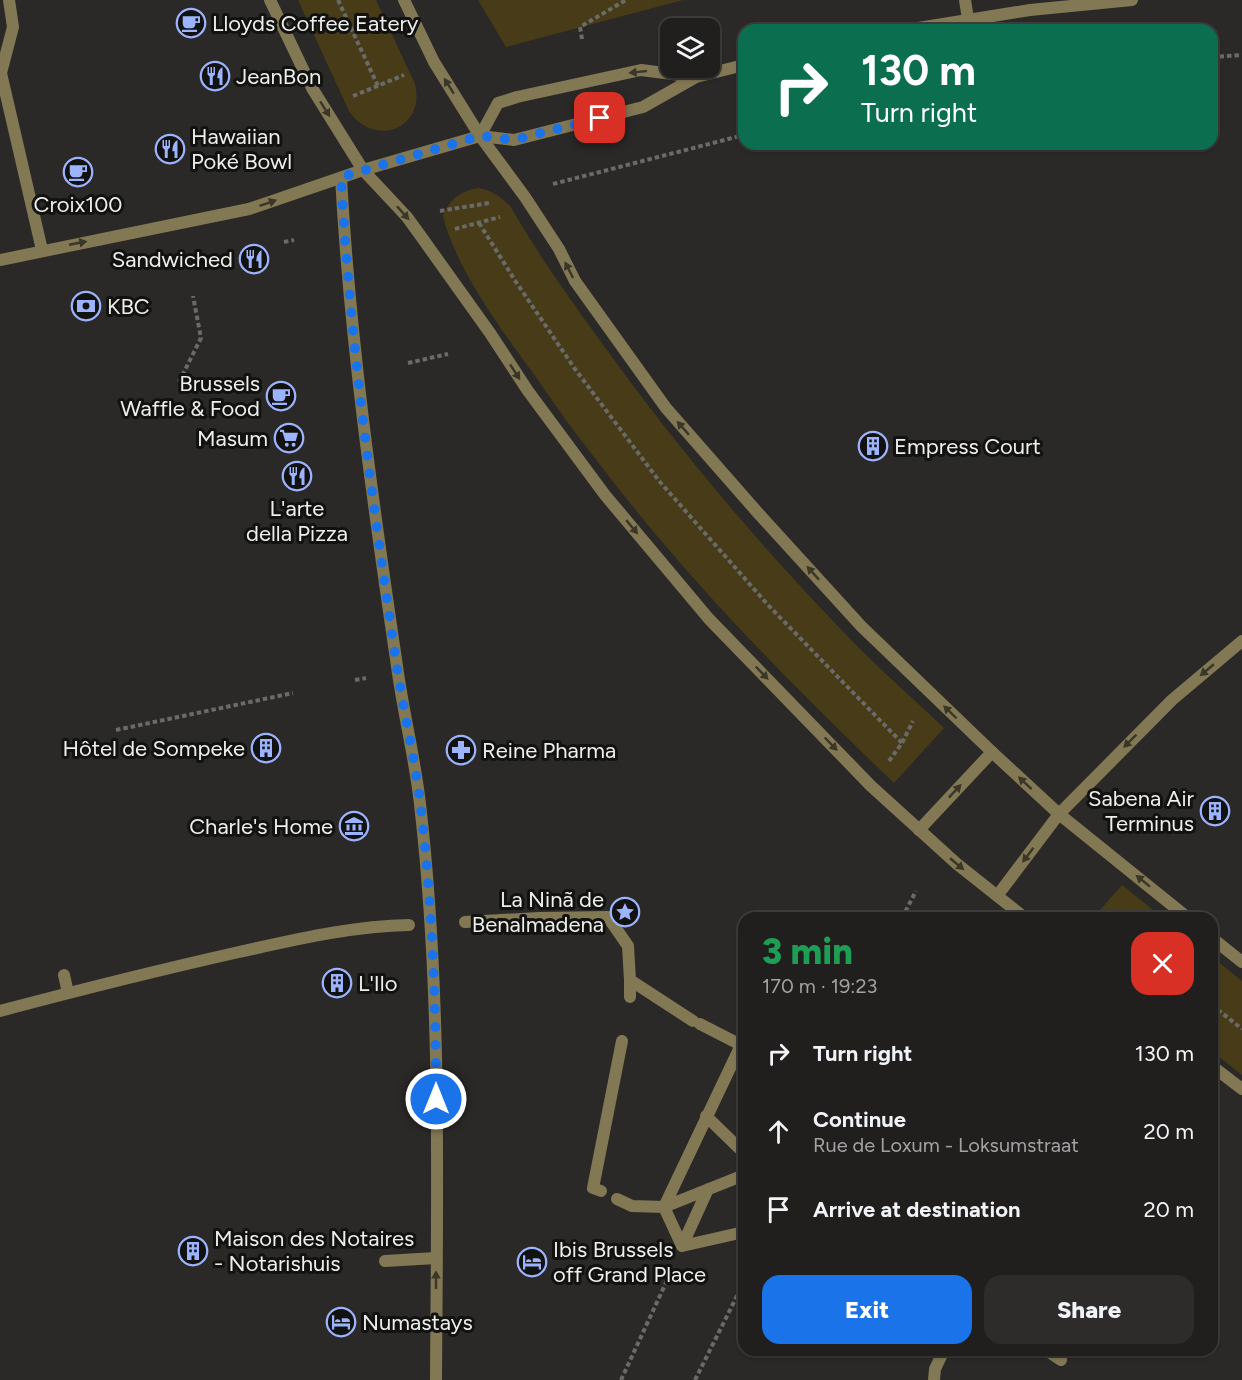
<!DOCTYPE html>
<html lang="en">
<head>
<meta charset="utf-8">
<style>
	:root { --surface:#201f1d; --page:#2d2c2a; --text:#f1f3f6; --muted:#a2a2a4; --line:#3d3d3b; --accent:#1a73e8 }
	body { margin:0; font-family:Figtree,sans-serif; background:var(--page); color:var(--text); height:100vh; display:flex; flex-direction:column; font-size:22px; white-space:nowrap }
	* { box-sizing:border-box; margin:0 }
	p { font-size:20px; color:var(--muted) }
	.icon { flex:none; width:33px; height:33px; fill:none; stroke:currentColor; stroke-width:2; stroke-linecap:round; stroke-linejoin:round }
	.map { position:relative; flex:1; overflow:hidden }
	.details { position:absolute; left:738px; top:912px; width:480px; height:444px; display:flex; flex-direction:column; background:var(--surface); border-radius:18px; box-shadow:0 2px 4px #0004,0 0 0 2px var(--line) }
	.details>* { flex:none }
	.hud { position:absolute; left:738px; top:24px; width:480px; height:126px; border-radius:18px; box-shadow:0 2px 4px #0004,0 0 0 2px var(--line); background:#0b6e4f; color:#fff; overflow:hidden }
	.tools { position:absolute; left:660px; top:18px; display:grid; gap:12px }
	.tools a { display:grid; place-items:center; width:60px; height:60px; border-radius:12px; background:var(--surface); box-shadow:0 2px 4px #0004,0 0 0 2px var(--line); font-size:30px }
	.pin { position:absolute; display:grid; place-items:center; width:51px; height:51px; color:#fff; margin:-26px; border-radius:12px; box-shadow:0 3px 9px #0006 }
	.me { position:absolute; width:66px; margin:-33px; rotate:0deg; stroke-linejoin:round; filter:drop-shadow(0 0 4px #0008) }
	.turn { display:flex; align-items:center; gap:21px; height:126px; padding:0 24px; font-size:27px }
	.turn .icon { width:78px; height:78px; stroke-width:2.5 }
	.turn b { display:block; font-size:42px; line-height:51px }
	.round { display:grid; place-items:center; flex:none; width:63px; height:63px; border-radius:18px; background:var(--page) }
	.head { display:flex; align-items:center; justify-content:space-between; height:102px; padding:0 24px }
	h1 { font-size:36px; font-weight:800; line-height:45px; color:#1e9e55 }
	.primary-button { display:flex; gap:12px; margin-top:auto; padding:12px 24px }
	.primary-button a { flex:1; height:69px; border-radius:18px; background:var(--accent); color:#fff; font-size:24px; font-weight:800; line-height:69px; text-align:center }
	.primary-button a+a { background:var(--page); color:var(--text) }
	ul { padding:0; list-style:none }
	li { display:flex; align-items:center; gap:18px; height:78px; padding:0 24px }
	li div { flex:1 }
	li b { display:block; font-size:22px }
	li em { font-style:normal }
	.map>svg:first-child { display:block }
	.green { fill:#473c17 }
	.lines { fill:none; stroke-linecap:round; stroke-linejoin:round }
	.path { stroke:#6a6a68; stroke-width:4; stroke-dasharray:4.5 3; stroke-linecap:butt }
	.service { stroke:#837854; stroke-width:12 }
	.pedestrian { stroke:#837854; stroke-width:12 }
	.minor { stroke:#837854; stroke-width:12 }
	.tertiary { stroke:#837854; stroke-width:12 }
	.oneway { fill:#3a3628 }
	.route { stroke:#1a73e8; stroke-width:10; stroke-dasharray:0 18 }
	.labels { text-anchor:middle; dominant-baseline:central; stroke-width:6; stroke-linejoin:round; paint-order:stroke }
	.poi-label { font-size:22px; fill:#eeeeec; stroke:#121211; text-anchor:start }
</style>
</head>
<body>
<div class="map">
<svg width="1242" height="1380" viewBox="0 0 1242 1380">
	<rect width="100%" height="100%" fill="#2a2927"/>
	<path class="green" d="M298 0H376L415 84C426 128 375 149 349 111Z
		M478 0H683L506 47Z
		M479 188C493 191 500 196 510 206 538 254 571 301 604 346 681 453 766 553 858 647 886 675 916 701 944 728L894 783C786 680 681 573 591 453 572 429 555 405 538 380 504 333 457 272 443 216 450 199 460 191 479 188Z
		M1122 885 1163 918H1093Z
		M1212 957 1242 981V1075L1212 1051Z"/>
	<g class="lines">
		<path class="path" d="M338 0 378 86
			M582 39 580 27 626 0
			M1212 57 1242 55
			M353 96 404 75
			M553 184 744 135
			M440 211 489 203
			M479 223 516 282 575 369 660 482 768 605 902 743
			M455 229 500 217
			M284 242 294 240
			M186 260 188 266
			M408 363 448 354
			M179 382 201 338 193 296
			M355 680 366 678
			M116 730 293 693
			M889 761 902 743 913 721
			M902 918 916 891
			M1212 1005 1242 1029
			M621 1380 670 1274
			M695 1380 744 1282"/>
		<path class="service" d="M9 0 13 27 1 73 42 250
			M919 830 992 752
			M385 1261 436 1258"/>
		<path class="pedestrian" d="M465 922 539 918 608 917 628 946 630 980 693 1021
			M64 975 68 993
			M630 980V997
			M0 1011C79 990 159 970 239 952 294 940 352 926 409 925
			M706 1116 744 1153
			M601 1191 593 1188 622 1041
			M617 1199 632 1206 664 1207 744 1175
			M682 1246 664 1207 741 1045 700 1024
			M682 1246 708 1189
			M682 1246 744 1232
			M1046 1350 1061 1360
			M934 1380 935 1369 944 1350"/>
		<path class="minor" d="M965 0 968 19
			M480 136 525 197 559 249 575 281 666 408 758 513 861 626 992 752 1059 814 1188 918
			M363 170 407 217 420 235 490 333 528 391 605 495 709 619 871 786 957 864 1025 918
			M341 178C350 341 373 504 397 666 403 712 415 758 420 804 442 995 437 1188 436 1380
			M997 896 1059 814 1172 700 1242 641
			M1212 938 1242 962
			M1212 1066 1242 1089"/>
		<path class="tertiary" d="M270 0 312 88 363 170
			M404 0 434 62 480 136
			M906 30 1030 10 1132 0
			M480 136 498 103 517 97 641 70 696 77
			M0 260 249 209 363 170 480 136 514 140 643 107 696 77 744 65"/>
	</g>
	<defs><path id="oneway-solid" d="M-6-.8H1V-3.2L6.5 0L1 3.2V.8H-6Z" transform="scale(1.5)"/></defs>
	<g class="oneway">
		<use href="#oneway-solid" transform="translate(638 72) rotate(174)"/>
		<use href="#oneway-solid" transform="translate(449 86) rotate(-122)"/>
		<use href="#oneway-solid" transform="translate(325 109) rotate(58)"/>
		<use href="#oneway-solid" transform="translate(268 203) rotate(-19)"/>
		<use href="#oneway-solid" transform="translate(403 213) rotate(48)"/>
		<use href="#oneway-solid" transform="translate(78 243) rotate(-11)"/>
		<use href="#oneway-solid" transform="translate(569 270) rotate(-117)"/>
		<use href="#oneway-solid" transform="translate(515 372) rotate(57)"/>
		<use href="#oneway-solid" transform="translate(683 428) rotate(-131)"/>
		<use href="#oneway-solid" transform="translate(632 527) rotate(50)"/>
		<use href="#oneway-solid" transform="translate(813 573) rotate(-132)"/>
		<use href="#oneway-solid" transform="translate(1207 670) rotate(140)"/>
		<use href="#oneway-solid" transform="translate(762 673) rotate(46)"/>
		<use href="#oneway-solid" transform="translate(950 712) rotate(-136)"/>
		<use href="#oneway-solid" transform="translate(1130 741) rotate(135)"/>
		<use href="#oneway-solid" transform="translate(831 744) rotate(46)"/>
		<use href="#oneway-solid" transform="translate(1025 783) rotate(-137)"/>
		<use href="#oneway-solid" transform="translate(955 791) rotate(-47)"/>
		<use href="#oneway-solid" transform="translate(1028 855) rotate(127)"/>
		<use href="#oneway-solid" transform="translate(957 864) rotate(40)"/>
		<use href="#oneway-solid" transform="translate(1143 881) rotate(-141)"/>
		<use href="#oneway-solid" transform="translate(436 1280) rotate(-90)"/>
	</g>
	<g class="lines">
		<path class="route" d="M436 1099C436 999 432 900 420 801 414 756 404 712 397 668 373 505 350 342 341 177L480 136 514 140 600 118"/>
	</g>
	<defs>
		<g id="cafe-ring" transform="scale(1.5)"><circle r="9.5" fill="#121211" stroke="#9cb4fd" stroke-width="1.5"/><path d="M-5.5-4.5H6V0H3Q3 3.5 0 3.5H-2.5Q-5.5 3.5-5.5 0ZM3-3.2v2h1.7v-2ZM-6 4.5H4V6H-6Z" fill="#9cb4fd"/></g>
		<g id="restaurant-ring" transform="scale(1.5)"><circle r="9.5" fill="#121211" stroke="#9cb4fd" stroke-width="1.5"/><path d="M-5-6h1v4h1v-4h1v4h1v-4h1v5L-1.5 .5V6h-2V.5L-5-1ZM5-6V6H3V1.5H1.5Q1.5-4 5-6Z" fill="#9cb4fd"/></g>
		<g id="bank-ring" transform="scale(1.5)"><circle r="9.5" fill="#121211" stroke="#9cb4fd" stroke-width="1.5"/><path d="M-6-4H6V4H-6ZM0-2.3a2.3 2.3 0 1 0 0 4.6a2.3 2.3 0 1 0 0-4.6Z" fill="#9cb4fd"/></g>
		<g id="supermarket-ring" transform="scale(1.5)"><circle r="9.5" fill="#121211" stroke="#9cb4fd" stroke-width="1.5"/><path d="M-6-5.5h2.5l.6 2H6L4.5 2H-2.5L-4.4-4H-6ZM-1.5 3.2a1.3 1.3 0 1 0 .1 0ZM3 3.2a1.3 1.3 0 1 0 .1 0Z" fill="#9cb4fd"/></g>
		<g id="building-ring" transform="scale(1.5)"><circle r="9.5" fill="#121211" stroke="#9cb4fd" stroke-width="1.5"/><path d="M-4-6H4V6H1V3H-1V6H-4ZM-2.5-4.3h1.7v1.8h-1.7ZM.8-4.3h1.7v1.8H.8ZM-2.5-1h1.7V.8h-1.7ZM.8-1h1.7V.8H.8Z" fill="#9cb4fd"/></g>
		<g id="pharmacy-ring" transform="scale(1.5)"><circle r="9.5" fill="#121211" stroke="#9cb4fd" stroke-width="1.5"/><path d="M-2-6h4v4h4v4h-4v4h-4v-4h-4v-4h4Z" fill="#9cb4fd"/></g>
		<g id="museum-ring" transform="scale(1.5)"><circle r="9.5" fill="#121211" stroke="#9cb4fd" stroke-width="1.5"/><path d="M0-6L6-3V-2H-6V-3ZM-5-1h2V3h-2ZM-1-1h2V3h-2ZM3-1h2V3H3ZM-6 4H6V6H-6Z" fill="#9cb4fd"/></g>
		<g id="sight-ring" transform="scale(1.5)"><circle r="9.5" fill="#121211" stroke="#9cb4fd" stroke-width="1.5"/><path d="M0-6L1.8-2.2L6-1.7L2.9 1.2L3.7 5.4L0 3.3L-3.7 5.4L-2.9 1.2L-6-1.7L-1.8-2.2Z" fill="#9cb4fd"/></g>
		<g id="hotel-ring" transform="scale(1.5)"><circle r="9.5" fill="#121211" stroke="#9cb4fd" stroke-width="1.5"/><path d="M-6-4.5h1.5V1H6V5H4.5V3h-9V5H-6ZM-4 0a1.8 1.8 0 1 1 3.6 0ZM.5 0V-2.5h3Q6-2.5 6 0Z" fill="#9cb4fd"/></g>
	</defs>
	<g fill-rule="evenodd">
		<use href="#cafe-ring" x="191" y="23"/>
		<use href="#restaurant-ring" x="215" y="76"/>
		<use href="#restaurant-ring" x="170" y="149"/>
		<use href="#cafe-ring" x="78" y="172"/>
		<use href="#restaurant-ring" x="254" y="259"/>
		<use href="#bank-ring" x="86" y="306"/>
		<use href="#cafe-ring" x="281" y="396"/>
		<use href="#supermarket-ring" x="289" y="438"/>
		<use href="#building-ring" x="873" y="446"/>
		<use href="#restaurant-ring" x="297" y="476"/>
		<use href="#building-ring" x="266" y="748"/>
		<use href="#pharmacy-ring" x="461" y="750"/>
		<use href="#building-ring" x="1215" y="811"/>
		<use href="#museum-ring" x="354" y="826"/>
		<use href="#sight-ring" x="625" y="912"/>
		<use href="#building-ring" x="337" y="983"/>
		<use href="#building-ring" x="193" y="1251"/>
		<use href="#hotel-ring" x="532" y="1262"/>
		<use href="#hotel-ring" x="341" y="1322"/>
	</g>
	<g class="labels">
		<g class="poi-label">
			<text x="212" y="23">Lloyds Coffee Eatery</text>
			<text x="236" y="76">JeanBon</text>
			<text x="191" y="136">Hawaiian<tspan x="191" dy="25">Poké Bowl</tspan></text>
			<text x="78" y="204" text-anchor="middle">Croix100</text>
			<text x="233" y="259" text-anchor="end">Sandwiched</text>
			<text x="107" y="306">KBC</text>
			<text x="260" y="383" text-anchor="end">Brussels<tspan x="260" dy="25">Waffle &amp; Food</tspan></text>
			<text x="268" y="438" text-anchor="end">Masum</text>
			<text x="894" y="446">Empress Court</text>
			<text x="297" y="508" text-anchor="middle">L'arte<tspan x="297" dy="25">della Pizza</tspan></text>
			<text x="245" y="748" text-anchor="end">Hôtel de Sompeke</text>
			<text x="482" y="750">Reine Pharma</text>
			<text x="1194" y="798" text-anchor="end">Sabena Air<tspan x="1194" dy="25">Terminus</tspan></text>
			<text x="333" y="826" text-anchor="end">Charle's Home</text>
			<text x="604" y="899" text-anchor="end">La Ninã de<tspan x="604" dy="25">Benalmadena</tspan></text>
			<text x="358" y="983">L'Ilo</text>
			<text x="214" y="1238">Maison des Notaires<tspan x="214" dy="25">- Notarishuis</tspan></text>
			<text x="553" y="1249">Ibis Brussels<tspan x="553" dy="25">off Grand Place</tspan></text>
			<text x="362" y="1322">Numastays</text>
		</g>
	</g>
</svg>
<div class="tools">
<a><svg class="icon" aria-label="layers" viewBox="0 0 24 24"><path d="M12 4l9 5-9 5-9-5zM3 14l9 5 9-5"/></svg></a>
</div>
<div class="pin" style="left:600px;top:118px;background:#d93025"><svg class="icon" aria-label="arrive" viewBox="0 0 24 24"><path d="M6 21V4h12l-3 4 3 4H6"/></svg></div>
<svg class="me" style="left:436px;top:1099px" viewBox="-20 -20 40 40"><circle r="17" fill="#1a73e8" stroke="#fff" stroke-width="3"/><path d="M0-11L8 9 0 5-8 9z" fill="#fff"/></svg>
<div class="hud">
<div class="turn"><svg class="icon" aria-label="right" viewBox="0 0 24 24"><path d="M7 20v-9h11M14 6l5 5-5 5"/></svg><div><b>130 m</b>Turn right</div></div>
</div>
<section class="details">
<div class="head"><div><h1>3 min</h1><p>170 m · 19:23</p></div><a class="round" style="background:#d93025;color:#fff"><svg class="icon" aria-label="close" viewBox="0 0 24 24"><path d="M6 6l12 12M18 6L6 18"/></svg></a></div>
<ul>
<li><svg class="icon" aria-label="right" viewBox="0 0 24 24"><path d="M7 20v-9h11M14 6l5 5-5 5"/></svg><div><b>Turn right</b></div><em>130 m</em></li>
<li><svg class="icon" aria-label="ahead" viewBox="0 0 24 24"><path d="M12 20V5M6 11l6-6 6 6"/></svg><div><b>Continue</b><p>Rue de Loxum - Loksumstraat</p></div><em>20 m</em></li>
<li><svg class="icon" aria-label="arrive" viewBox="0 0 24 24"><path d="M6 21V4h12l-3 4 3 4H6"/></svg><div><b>Arrive at destination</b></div><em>20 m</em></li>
</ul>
<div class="primary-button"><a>Exit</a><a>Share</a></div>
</section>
</div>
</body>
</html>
